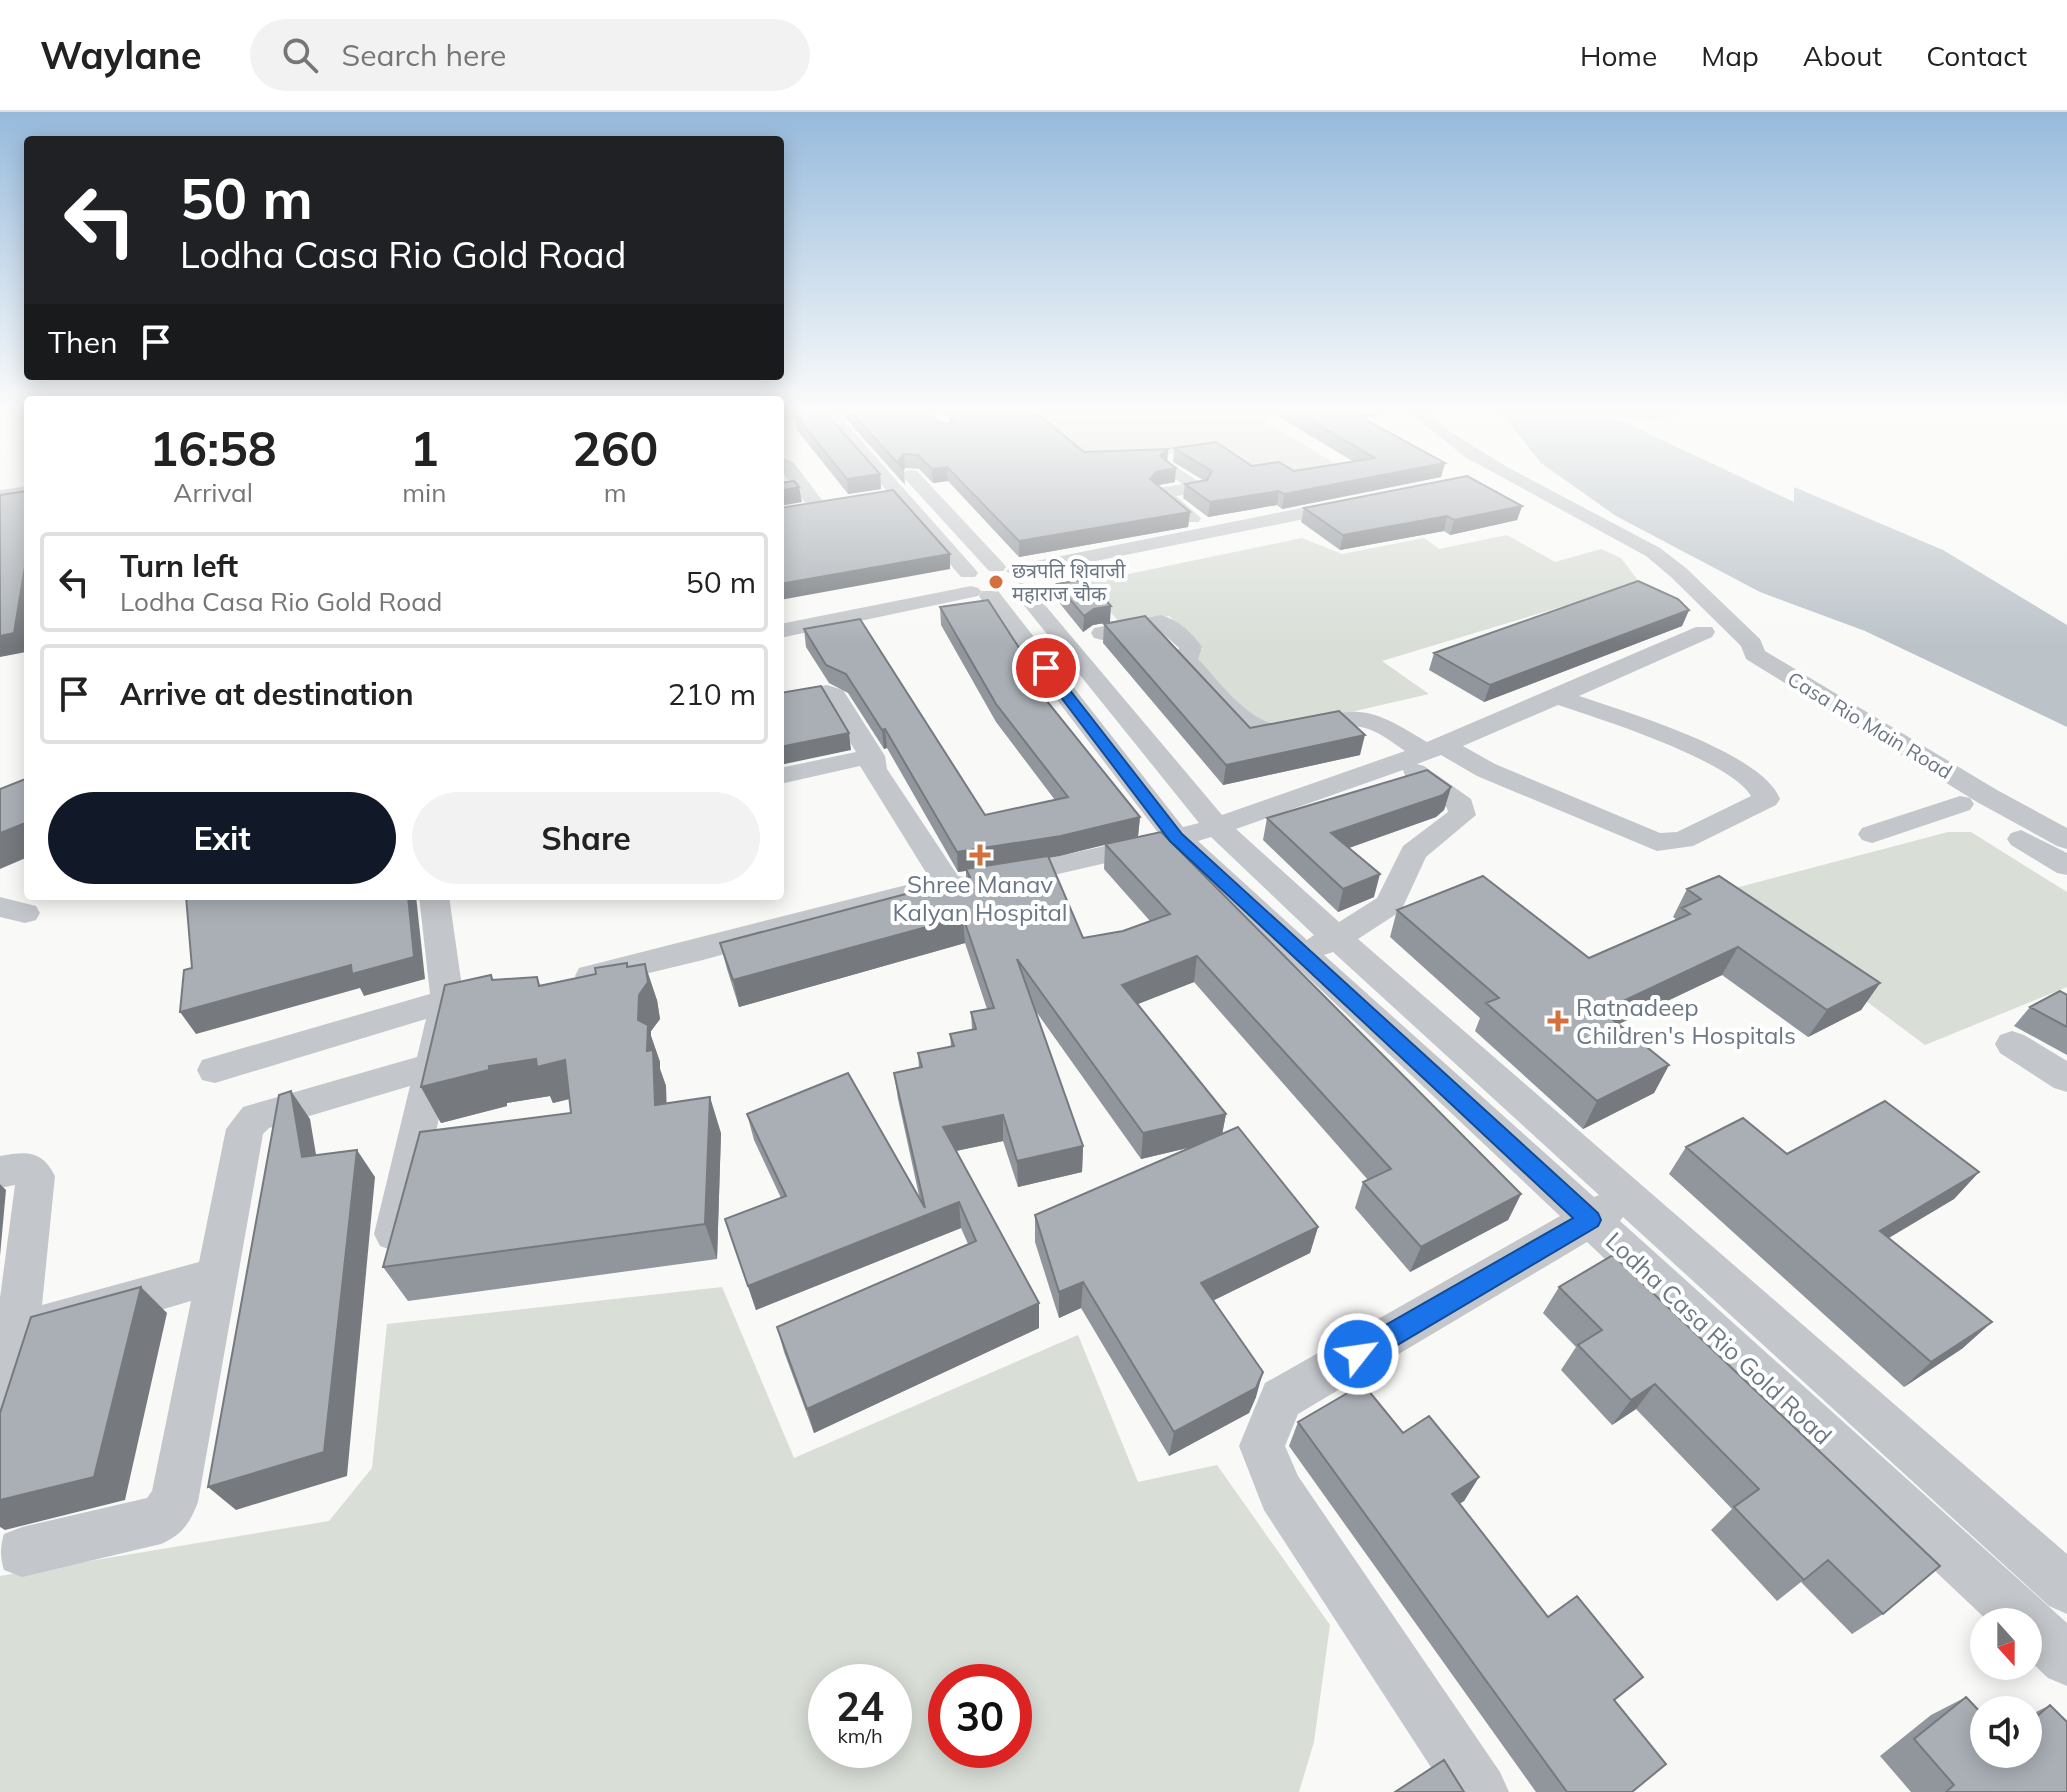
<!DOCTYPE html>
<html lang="en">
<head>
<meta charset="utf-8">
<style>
	:root { --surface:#fff; --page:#f2f2f2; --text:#222; --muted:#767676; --line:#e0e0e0; --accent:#111827 }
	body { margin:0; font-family:Mulish,"Noto Sans Devanagari",sans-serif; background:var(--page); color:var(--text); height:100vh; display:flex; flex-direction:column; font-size:30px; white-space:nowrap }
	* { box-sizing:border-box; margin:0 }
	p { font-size:26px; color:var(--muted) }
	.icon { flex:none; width:44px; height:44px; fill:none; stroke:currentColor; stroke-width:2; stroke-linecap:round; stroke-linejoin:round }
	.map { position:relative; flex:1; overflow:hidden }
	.side { position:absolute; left:24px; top:284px; width:760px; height:504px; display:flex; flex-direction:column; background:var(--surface); border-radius:8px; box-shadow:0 4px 20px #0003 }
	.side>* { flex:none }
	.banner { position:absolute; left:24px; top:24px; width:760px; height:244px; border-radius:8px; box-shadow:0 4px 20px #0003; background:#202124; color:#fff; overflow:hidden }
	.needle { width:52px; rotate:159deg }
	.fabs { position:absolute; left:1970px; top:1496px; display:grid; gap:16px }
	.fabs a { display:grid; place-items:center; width:72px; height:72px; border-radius:50%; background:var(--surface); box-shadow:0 4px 20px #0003; font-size:40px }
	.speed { position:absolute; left:808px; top:1552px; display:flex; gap:16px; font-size:40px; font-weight:700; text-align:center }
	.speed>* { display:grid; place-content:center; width:104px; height:104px; border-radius:50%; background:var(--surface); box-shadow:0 4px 20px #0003; line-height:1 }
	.speed small { font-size:20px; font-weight:400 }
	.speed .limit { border:12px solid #d22; background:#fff; color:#111 }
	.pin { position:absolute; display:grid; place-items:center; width:68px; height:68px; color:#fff; margin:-34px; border:4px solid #fff; border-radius:50%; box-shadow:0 2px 8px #0007 }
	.me { position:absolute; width:88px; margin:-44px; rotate:60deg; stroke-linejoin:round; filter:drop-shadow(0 0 6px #0008) }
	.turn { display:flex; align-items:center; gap:28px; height:168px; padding:0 24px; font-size:36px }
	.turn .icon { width:104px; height:104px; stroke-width:2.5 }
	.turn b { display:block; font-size:56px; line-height:68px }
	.then { display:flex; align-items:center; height:76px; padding:0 24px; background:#0003; gap:16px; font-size:30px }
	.eta { display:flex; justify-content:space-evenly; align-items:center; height:136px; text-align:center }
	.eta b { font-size:48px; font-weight:700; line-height:56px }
	.cta { display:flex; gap:16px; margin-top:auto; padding:16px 24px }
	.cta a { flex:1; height:92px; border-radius:48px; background:var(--accent); color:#fff; font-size:32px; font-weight:700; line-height:92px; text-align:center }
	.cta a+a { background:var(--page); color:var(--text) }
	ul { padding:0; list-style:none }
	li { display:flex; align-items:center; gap:24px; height:100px; margin:0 16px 12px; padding:0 8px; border:4px solid var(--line); border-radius:8px }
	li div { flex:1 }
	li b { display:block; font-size:30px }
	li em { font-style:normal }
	header { display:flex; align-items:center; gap:48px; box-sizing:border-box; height:112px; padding:0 40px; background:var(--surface); border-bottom:2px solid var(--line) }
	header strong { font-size:38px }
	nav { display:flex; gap:44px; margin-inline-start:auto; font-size:28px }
	.search { width:560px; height:72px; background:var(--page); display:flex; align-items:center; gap:20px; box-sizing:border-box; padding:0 28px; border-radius:44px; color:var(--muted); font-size:30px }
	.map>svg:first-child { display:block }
	.green { fill:#d9ded7; fill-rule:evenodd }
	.water { fill:#bbc3c9 }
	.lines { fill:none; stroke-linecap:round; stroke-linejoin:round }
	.minor { fill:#c3c6ca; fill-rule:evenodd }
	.wall { fill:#91969c; fill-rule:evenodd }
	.shaded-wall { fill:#767a7f }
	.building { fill:#a9afb5; stroke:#767a7f; stroke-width:2 }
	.route { fill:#1a73e8; stroke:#114b97; stroke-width:2 }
	.poi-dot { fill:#d3703d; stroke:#fff; stroke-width:3 }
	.labels { text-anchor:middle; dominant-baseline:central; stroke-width:8; stroke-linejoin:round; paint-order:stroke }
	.far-poi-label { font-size:20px; fill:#6b7785; stroke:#fff; text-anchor:start }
	.far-street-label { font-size:20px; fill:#6b7785; stroke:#fff }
	.poi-label { font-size:24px; fill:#6b7785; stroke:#fff }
	.street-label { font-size:24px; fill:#6b7785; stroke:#fff }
</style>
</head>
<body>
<header>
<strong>Waylane</strong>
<div class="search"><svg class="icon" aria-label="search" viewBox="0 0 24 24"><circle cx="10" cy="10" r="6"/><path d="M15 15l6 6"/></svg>Search here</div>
<nav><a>Home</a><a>Map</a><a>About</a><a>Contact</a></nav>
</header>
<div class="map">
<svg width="2067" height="1680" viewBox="0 0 2067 1680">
	<rect width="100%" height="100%" fill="#f9f9f7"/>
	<path class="green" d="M1027 299H1270L1277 303 1262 307 1342 356 1252 363 1194 337 1152 346 1077 348 1028 307Z
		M1507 423 1555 450 1601 437 1621 446 1640 471 1382 549 1429 582 1247 624 1171 543 1203 537 1169 504 1120 511 1085 471 1302 426 1342 442 1424 426 1439 437Z
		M1948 720H1971L2067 780V875L1925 933 1720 780Z
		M722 1175 794 1346 1078 1223 1138 1370 1217 1353 1330 1513 1314 1630 1299 1680H0V1464L329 1409 372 1356 387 1212ZM826 1570H894V1638H826ZM946 1570H1014V1638H946Z"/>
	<path class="water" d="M1500 299H1671L1676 303 1651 309 1613 305 1794 390V375L1943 438 2067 513V615L1865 519 1760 480 1616 404 1541 351Z"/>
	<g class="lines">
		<path class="minor" d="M818 299H835L975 457 978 461 975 465H961Z
			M1408 299H1426L1448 318 1507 355 1660 436 1686 456 1760 527 1765 539 1997 678 2067 716V737L2057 734 1977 690 1746 547 1741 534 1671 465 1646 444 1465 345Z
			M780 344 794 351 828 396 826 400H812L780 357Z
			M1171 352 1208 375 1205 379 1176 384 1201 406 1199 410H1185L1152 381 1155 377 1182 372 1162 357Z
			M911 358 917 359 1003 451 1006 455 1003 459H989L905 367 902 363 905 359Z
			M28 374V384L0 388V378Z
			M1347 387 1356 393 1354 397 1016 465 1006 459 1016 453Z
			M1021 471 1028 473 1222 703 1405 639C1392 630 1377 618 1361 615 1324 608 1291 639 1250 621 1221 609 1199 576 1178 553L1174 548 1179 536 1158 517 1102 528 1094 526 1091 521 1094 516 1161 503C1179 508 1192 521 1202 535L1198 547C1218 568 1239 598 1267 610 1295 622 1330 597 1359 600 1384 602 1406 618 1427 630L1696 515H1712L1715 520 1712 525 1579 584C1626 600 1762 640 1780 687L1776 693 1693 734 1657 739 1477 664 1441 643 1417 652 1424 654 1471 687 1476 703 1426 745 1401 799 1358 827 2067 1442V1502L2049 1494 1623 1105 1620 1109 2067 1511V1574L2048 1566 2028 1547V1510H1989L1587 1130 1298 1302 1285 1334 1298 1364 1500 1660 1509 1680H1447L1264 1398 1239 1334 1265 1271 1560 1104 1171 736 1011 773 1000 771 996 764 1000 757 1159 722 982 489 979 484 982 479H998L1183 715 1199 711 1014 481 1010 477 1014 473ZM1558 593C1600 607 1730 648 1751 684L1677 720 1660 721 1495 652 1463 634ZM1403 658 1406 666 1447 696 1448 700 1403 734 1377 786 1339 810 1236 717ZM1211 725 1314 823 1307 828 1198 729ZM1333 840 1599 1083 1594 1085 1324 843Z
			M971 474 978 476 982 480 978 484 780 526V512Z
			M827 573 843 578 885 644 887 657 958 764 972 766 976 773 972 780 914 789 703 848 591 875 579 872 575 864 579 856 930 767 860 654 780 672V656L856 640 825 588 780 596V582Z
			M1960 684 1970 686 1974 692 1970 698 1872 731 1862 728 1858 722 1862 716Z
			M2021 718 2067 741V763L2057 761 2011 733 2007 727 2011 721Z
			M419 784H449L462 875 483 873 495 877 500 885 495 893 462 899 414 1122 408 1134 394 1139 380 1134 374 1122 410 974 269 1016 263 1022 198 1390C190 1411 182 1423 161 1432L22 1465 4 1458C0 1445 0 1435 4 1422L22 1415 147 1386 152 1379 191 1189 35 1235 16 1306 0 1312V1186L15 1073 0 1076V1044C26 1039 42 1038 55 1064L42 1193 199 1150 226 1017 243 995 417 945 426 907 215 971 202 968 197 958 202 948 430 882Z
			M0 785 36 794 40 801 36 808 25 811 0 805Z
			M2012 919 2024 923 2067 949V980L2054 976 2000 941 1995 932 2000 923Z"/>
	</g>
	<path class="wall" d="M789 299H824L880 362 881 377 848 382 797 318 796 309Z
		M839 299H929L939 310 948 312 951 310 942 299H1015L1084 340 1168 337 1167 349 1175 370 1158 373 1190 400 1188 415 1019 445 948 369 933 371 919 357 905 356 904 358 905 373Z
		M1282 299H1378L1377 304 1362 306 1445 351 1441 365 1282 397 1277 393 1208 405 1183 386 1185 372 1203 368 1173 350 1174 336 1252 354 1294 359 1354 350 1281 306Z
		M1522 394 1517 408 1450 423 1444 419 1340 438 1301 410 1304 396Z
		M1057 472 1110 510 1093 513 1083 520 1057 488Z
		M940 495 1049 582V592L1140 705 1138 724 1521 1082 1508 1108 1410 1160 1355 1096 1363 1070 1368 1068 1194 870 1138 892 1226 1002 1222 1022 1318 1115 1310 1141 1214 1188 1256 1285 1249 1301 1169 1344 1081 1196 1059 1206 1035 1130V1103L1192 1035 1141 1047 1035 898 1083 1034 1082 1060 1018 1075 1003 1029 956 1039 1039 1191V1216L814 1321 784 1240 777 1215 968 1132 961 1116 756 1198 725 1107 781 1086 754 1028 747 1002 920 1088 898 987 894 961 919 956 918 941 951 935 950 922 972 918 971 900 987 897 965 831 739 895 727 857 720 831 966 766V759L958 760 887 636 884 637 848 581 829 571 806 535 804 517 985 703 1055 688 996 610 941 513ZM1105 733 1104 757 1150 809 1123 819 1083 826 1049 746Z
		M1689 498 1682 514 1484 590 1429 558 1434 541Z
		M1104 512 1250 616 1360 643 1223 673 1103 531Z
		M1451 675 1444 698 1436 705 1349 736 1374 785 1338 800 1263 728 1267 706Z
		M1687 777 1880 871 1861 898 1808 925 1722 863 1619 912 1669 953 1654 981 1583 1017 1475 919 1480 906 1390 825 1397 798 1589 846 1675 808 1676 807 1673 805Z
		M627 851 628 855 657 888 660 907 651 919V924L660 950V957L666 974V991L721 1021 717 1147 408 1189 383 1155 571 1001 570 987 553 991 550 984 507 991V994L441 1011 421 975 491 863 494 868 537 865 540 873 596 862Z
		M2067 883V943L2014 914 2030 895Z
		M1686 1035 1787 1042 1979 1060 1954 1087 1889 1126 1963 1236 1904 1275 1669 1062Z
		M1559 1175 1883 1502 1852 1522 1801 1470 1777 1489 1711 1418 1732 1397 1636 1297 1612 1313 1561 1258 1576 1235 1543 1201Z
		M1298 1310 1403 1321 1479 1365 1464 1389 1459 1392 1614 1588 1632 1680H1536L1289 1334Z
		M1966 1585 1984 1642H2028V1604L2050 1593 2067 1680H1911L1880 1644 1931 1603Z"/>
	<path class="shaded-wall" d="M1344 299H1378L1377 304 1342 309Z
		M1168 337 1167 351 1160 344Z
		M904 342 905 356 904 358 898 349Z
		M1445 351 1441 365 1282 397 1284 382Z
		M947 355 948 369 933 371 932 357Z
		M1176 356 1175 370 1154 374 1150 367 1156 360Z
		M880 362 881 377 848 382 847 367Z
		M799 375 802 390 780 394V379Z
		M1279 379 1277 393 1208 405 1210 390Z
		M1522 394 1517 408 1450 423 1454 408Z
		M1190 400 1188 415 1019 445V429Z
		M1447 404 1444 419 1340 438 1343 423Z
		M27 436 28 525 26 540 0 545V524Z
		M950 442V457L780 488V472Z
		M1111 494 1110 510 1093 513 1083 520 1084 504 1094 497Z
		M1689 498 1682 514 1484 590 1490 573Z
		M1049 582V601L1042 583Z
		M885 617 887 636 884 637 882 618Z
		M849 621 851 638 780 653V635Z
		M1365 623 1360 643 1223 673 1226 653Z
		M1451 675 1444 698 1436 705 1326 744 1331 721Z
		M1140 705 1138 724 1060 744 958 760 957 740Z
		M28 710V745L0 757V721Z
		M1380 762 1374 785 1338 800 1343 777Z
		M408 784H417H416L425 867 364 884 360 876 196 922 180 900Z
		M963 805 965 831 739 895 733 868Z
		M1738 835 1722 863 1589 926 1602 899Z
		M1197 844 1194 870 1120 899 1122 873Z
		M627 851 639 889 645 852 657 888 660 907 651 919V924L660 950V957L666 974 668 1029 655 993Z
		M1880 871 1861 898 1808 925 1827 898Z
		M536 947 565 948 580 984 553 991 550 984 507 991V994L441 1011 421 975 489 954Z
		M1669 953 1654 981 1583 1017 1597 989Z
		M291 979 310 1007 321 1072 302 1045Z
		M710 985 721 1021 717 1147 705 1112Z
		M1226 1002 1221 1028 1141 1047 1143 1021Z
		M1003 1003V1029L946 1041 943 1015Z
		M1083 1034 1082 1060 1018 1075 1017 1049Z
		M357 1038 375 1065 347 1364 236 1398 208 1375Z
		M1979 1060 1954 1087 1856 1145 1880 1119Z
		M0 1072 6 1078 0 1144Z
		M1521 1082 1508 1108 1410 1160 1421 1135Z
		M959 1090 961 1116 756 1198 748 1174Z
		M1318 1115 1310 1141 1196 1197 1201 1171Z
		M1083 1170 1081 1196 1059 1206V1180Z
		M141 1175 167 1201 125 1388 5 1418 0 1415V1388Z
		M1039 1191V1216L814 1321 807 1297Z
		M1992 1210 1963 1236 1904 1275 1931 1250Z
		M1263 1260 1256 1285 1249 1301 1169 1344 1174 1320Z
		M1655 1272 1636 1297 1612 1313 1631 1288Z
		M1479 1365 1464 1389 1438 1405 1452 1382Z"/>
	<path class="building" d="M797 299H824L880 362 847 367 796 304H800Z
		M850 299H929L939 310 948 312 957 305 952 299H1015L1041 305 1084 340 1168 337 1160 344 1176 356 1156 360 1150 367 1190 400 1019 429 947 355 932 357 918 343 904 342 898 349 904 358Z
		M1294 299H1350L1445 351 1284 382 1279 379 1210 390 1185 372 1207 368 1212 359 1174 336 1216 330 1252 354 1279 350 1294 359 1375 346Z
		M1467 364 1522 394 1454 408 1447 404 1343 423 1304 396Z
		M794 369 799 375 780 379V371Z
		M893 378 950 442 780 472V396Z
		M28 379V436L14 521 0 524V383Z
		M1087 467 1111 494 1094 497 1084 504 1057 472Z
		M1638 469 1678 487 1689 498 1490 573 1434 541Z
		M988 488 1049 582 1042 583 1140 705 1061 724 957 740 885 617 882 618 846 562 826 553 804 517 860 507 985 703 1068 685 996 592 940 495Z
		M1145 504 1250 616 1339 599 1365 623 1226 653 1104 512Z
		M821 574 849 621 780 635V581Z
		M1427 658 1451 675 1443 683 1331 721 1380 762 1343 777 1267 706Z
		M28 666V710L0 721V677Z
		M1161 720 1521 1082 1421 1135 1363 1070 1391 1057 1197 844 1122 873 1226 1002 1143 1021 1017 847 1083 1034 1017 1049 1003 1003 943 1015 1039 1191 807 1297 777 1215 976 1129 959 1090 748 1174 725 1107 786 1084 747 1002 848 961 925 1096 894 961 922 955 918 941 954 934 950 922 976 917 971 900 994 896 963 805 733 868 720 831 970 765 966 757 1048 744 1083 826 1123 819 1170 802 1105 732Z
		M1483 764 1589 846 1690 802 1682 796 1701 787 1687 777 1719 764 1880 871 1827 898 1738 835 1602 899 1669 953 1597 989 1486 891 1499 886 1397 798Z
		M186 784H408L414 845 352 862 351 853 180 900 184 858 192 856Z
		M627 851V855L645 852 648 870 639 883 638 908 648 913 647 939 653 938 655 993 710 985 705 1112 383 1155 420 1020 571 1001 565 948 537 955 536 947 489 954V958L421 975 445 873 491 863 492 868 537 865 539 874 596 862 595 856Z
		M2060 879 2067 883V915L2030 895Z
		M291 979 302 1045 357 1038 324 1340 208 1375 279 983Z
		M1885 989 1979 1060 1880 1119 1992 1210 1931 1250 1686 1035 1743 1006 1787 1042Z
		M1238 1015 1318 1115 1201 1171 1263 1260 1256 1276 1174 1320 1083 1170 1059 1180 1035 1103Z
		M1613 1143 1940 1454 1883 1502 1828 1448 1804 1468 1734 1395 1759 1377 1655 1272 1631 1288 1578 1233 1602 1218 1559 1175Z
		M141 1175 94 1365 0 1388V1301L31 1205Z
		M1363 1272 1403 1321 1429 1304 1479 1365 1452 1382 1548 1505 1577 1484 1643 1565 1614 1588 1666 1652 1632 1680H1567L1298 1310Z
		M1966 1585 1984 1604V1642H2028V1612L2050 1593 2067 1610V1680H1946L1954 1673 1914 1627Z
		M1444 1648 1464 1680H1395Z"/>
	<linearGradient id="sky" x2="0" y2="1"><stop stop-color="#96badc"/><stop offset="0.56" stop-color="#fcfcfb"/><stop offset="1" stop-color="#fcfcfb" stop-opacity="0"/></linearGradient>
	<rect width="2067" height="534" fill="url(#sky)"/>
	<path class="route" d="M1041 554H1051L1182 722 1598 1101 1601 1108 1598 1114 1367 1251 1358 1254 1349 1251 1345 1242 1349 1234 1573 1106 1170 729 1041 559Z"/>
	<g class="poi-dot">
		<circle cx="996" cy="470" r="8"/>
		<path d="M976 731h8v8h8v8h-8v8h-8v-8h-8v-8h8z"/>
		<path d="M1554 897h8v8h8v8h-8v8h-8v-8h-8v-8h8z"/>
	</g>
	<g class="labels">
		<g class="far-poi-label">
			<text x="1012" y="458">छत्रपति शिवाजी<tspan x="1012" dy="23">महाराज चौक</tspan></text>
		</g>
		<g class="far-street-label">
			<text transform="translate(1870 613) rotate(31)">Casa Rio Main Road</text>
		</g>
		<g class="poi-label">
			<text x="980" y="772">Shree Manav<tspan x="980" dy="28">Kalyan Hospital</tspan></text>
			<text x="1576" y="895" text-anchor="start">Ratnadeep<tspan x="1576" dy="28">Children's Hospitals</tspan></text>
		</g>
		<g class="street-label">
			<text transform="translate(1719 1226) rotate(43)">Lodha Casa Rio Gold Road</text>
		</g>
	</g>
</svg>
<div class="fabs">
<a><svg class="needle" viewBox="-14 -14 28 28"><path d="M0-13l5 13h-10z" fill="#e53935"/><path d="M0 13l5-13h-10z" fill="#767676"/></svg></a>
<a><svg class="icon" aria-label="sound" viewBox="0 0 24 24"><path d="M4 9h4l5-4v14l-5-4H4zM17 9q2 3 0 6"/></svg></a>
</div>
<div class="speed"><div>24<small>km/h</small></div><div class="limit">30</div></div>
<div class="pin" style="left:1046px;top:556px;background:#d93025"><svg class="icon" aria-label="arrive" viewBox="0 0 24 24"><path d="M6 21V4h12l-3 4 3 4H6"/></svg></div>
<svg class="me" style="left:1358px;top:1242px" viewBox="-20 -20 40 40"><circle r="17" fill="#1a73e8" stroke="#fff" stroke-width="3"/><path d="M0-11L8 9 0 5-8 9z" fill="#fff"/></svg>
<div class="banner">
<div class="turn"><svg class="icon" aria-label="left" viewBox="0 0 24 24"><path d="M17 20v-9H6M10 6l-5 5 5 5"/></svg><div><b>50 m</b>Lodha Casa Rio Gold Road</div></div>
<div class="then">Then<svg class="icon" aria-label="arrive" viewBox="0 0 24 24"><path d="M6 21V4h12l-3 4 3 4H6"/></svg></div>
</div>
<section class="side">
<div class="eta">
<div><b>16:58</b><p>Arrival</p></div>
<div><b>1</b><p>min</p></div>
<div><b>260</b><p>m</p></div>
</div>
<ul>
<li><svg class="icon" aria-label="left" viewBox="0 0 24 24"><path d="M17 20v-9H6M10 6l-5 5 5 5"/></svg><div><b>Turn left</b><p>Lodha Casa Rio Gold Road</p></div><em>50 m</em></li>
<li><svg class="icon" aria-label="arrive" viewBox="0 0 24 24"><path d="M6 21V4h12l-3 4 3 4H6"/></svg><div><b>Arrive at destination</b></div><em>210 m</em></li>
</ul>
<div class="cta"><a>Exit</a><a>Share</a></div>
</section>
</div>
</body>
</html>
